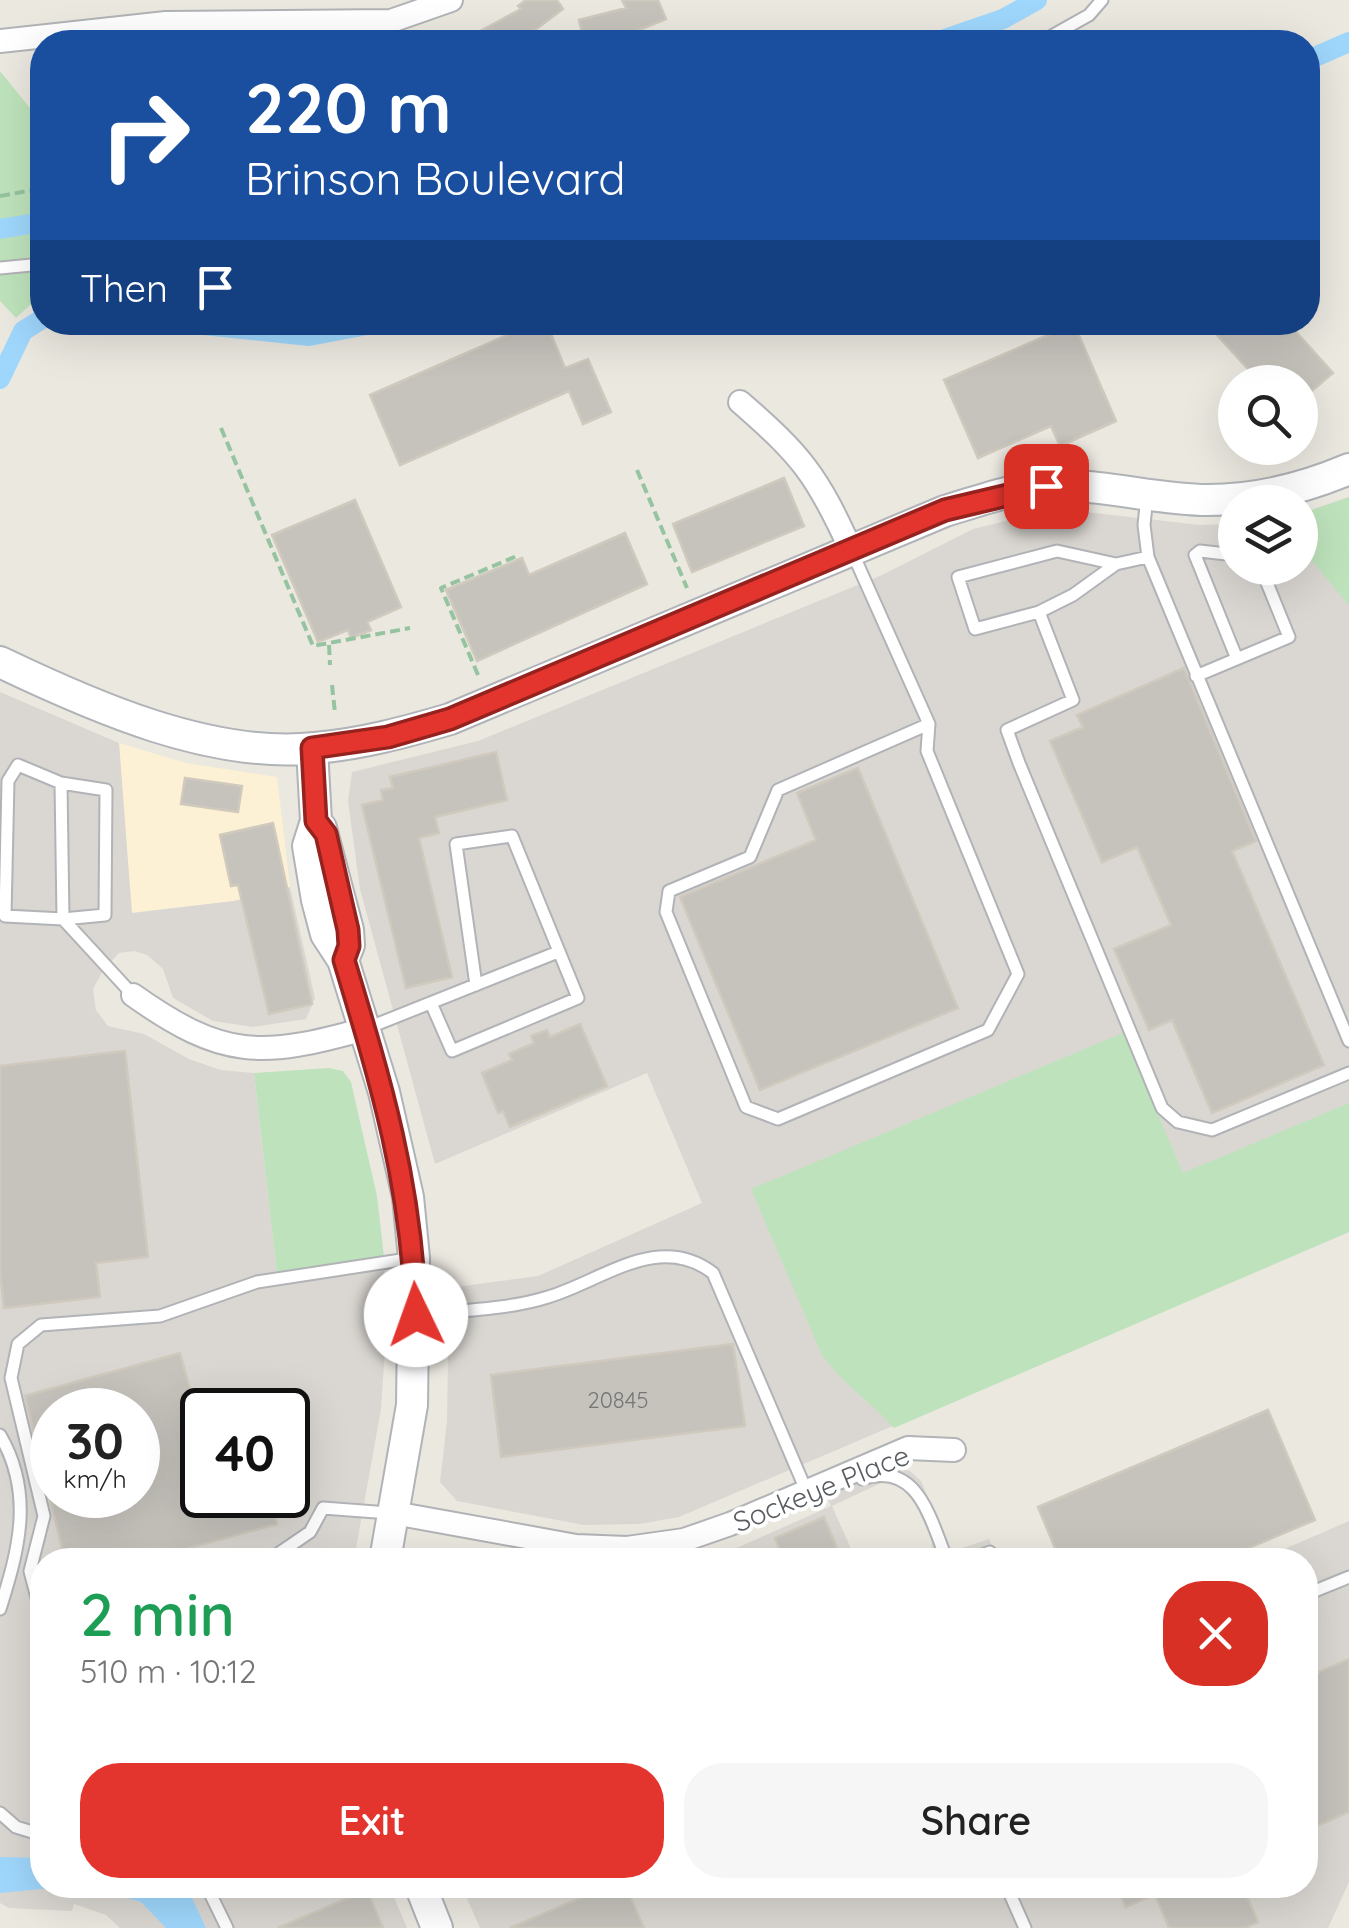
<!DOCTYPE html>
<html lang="en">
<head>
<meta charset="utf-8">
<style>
	:root { --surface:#fff; --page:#f6f6f6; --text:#222; --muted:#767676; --accent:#e3352e }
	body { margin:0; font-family:Quicksand,sans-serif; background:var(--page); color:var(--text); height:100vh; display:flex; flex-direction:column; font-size:38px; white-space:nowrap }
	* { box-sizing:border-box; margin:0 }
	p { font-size:32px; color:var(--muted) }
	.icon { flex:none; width:55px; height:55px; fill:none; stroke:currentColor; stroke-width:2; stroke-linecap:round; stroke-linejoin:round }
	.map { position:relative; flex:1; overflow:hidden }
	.side { position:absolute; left:30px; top:1548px; width:1288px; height:350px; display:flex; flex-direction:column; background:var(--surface); border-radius:40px; box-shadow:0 10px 40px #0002 }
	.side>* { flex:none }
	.guide { position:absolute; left:30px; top:30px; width:1290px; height:305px; border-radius:40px; box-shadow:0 10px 40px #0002; background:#1a4fa0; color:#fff; overflow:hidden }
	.fabs { position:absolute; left:1218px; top:365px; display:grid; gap:20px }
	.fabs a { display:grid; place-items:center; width:100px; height:100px; border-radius:50%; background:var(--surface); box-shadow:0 10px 40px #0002; font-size:50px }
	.speed { position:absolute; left:30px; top:1388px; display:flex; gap:20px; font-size:50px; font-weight:700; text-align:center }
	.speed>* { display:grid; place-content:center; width:130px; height:130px; border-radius:50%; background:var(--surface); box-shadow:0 10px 40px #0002; line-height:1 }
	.speed small { font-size:25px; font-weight:400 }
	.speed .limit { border:5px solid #111; border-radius:15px; background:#fff; color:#111 }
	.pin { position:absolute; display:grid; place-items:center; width:85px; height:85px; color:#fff; margin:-42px; border-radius:20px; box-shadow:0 5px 15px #0006 }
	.me { position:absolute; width:110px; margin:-55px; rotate:357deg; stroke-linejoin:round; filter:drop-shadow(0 0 8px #0008) }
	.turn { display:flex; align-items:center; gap:35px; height:210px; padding:0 50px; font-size:45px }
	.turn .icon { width:130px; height:130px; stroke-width:2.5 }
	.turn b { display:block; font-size:70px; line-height:85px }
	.then { display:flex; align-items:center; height:95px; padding:0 50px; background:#0003; gap:20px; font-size:38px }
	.round { display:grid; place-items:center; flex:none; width:105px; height:105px; border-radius:40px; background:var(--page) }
	.headline { display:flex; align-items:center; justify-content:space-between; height:170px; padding:0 50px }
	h1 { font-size:60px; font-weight:600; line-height:75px; color:#1e9e55 }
	.action { display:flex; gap:20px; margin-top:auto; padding:20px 50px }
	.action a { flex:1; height:115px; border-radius:40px; background:var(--accent); color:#fff; font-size:40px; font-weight:600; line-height:115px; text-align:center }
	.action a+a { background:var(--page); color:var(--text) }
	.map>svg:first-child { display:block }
	.commercial { fill:#fcf1d4 }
	.industrial { fill:#dad7d2; fill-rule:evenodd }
	.green { fill:#bee3bc }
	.water { fill:#9fd7fc }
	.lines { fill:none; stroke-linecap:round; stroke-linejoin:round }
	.canal { stroke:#9fd7fc; stroke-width:20 }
	.building { fill:#c6c3bd; stroke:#d0cabe; stroke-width:2.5; fill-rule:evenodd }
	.lane-casing { stroke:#b1b3b7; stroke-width:15 }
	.street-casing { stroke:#b1b3b7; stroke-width:26 }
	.secondary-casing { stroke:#b0b3b7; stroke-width:34 }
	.path { stroke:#96c3a0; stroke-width:4; stroke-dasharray:10 5; stroke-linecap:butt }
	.lane { stroke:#fff; stroke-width:11 }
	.street { stroke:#fff; stroke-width:22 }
	.secondary { stroke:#fff; stroke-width:30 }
	.route-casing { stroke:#94221e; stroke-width:25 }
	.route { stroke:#e3352e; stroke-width:18 }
	.labels { text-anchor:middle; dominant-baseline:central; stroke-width:8; stroke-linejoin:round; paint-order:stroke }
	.number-label { font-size:22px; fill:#747677 }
	.street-label { font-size:28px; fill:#595c60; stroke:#fff }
</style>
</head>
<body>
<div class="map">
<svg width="1349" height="1928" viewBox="0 0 1349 1928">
	<rect width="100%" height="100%" fill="#ebe8e0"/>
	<path class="commercial" d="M119 743 186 763 277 777 290 887 234 901 131 913Z"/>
	<path class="industrial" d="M1349 497V1232L679 1517 640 1524 584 1525 457 1501 440 1482 447 1421 449 1288 538 1276 702 1203 647 1073 435 1164 360 889 348 801 352 772 478 741 882 575 973 529 1022 517 1077 511 1200 525 1235 524V568H1300V514Z
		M0 692 119 743 132 913 234 901 290 887 315 998 306 1019 253 1027 213 1021 173 998 163 969 147 955 134 951 119 953 104 969 93 989 96 1010 108 1026 144 1034 189 1059 221 1070 254 1073 277 1274 384 1257 386 1335 381 1409 354 1560H42V1885H389L407 1928H120L106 1915 74 1904 72 1911 9 1908 0 1903ZM52 1410H138V1495H52ZM202 1410H288V1495H202Z
		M893 1465 910 1471 921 1481 950 1548 956 1550 989 1539 999 1560H931L932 1539 909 1491 896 1482H883L832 1506 856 1560H693L739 1547 831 1506 823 1487Z
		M1349 1521V1882L1328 1928H480L461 1885H1305V1560H1259Z"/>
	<path class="green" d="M0 71 42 123V294L16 318 0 301Z
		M1349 497V606L1300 546V514Z
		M1123 1033 1183 1173 1349 1103V1232L894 1428C871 1402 839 1381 821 1353L751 1189Z
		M329 1068 343 1071 351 1082 377 1196 384 1257 277 1274 254 1073Z"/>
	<path class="water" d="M0 1857 42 1858V1885H186L206 1928H166L141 1902 120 1896 72 1886 0 1893Z"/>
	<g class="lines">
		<path class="canal" d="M936 42 1003 19 1037 0
			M1308 60 1349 42
			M0 229 42 222
			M175 322 309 336 383 322
			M0 379 23 331 42 319"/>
	</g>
	<path class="building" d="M526 0H557L563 9 519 42H460L521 9 518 6Z
		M622 0H658L666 19 610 42H584L579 20 626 8Z
		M537 322H546L565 368 588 359 611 412 583 424 569 391 400 465 370 395Z
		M1205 322H1287L1333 373 1306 396 1300 382H1260Z
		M1074 324 1116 421 1060 446 1051 426 978 458 944 380Z
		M784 478 804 526 692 572 673 524Z
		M355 500 401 607 367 622 371 630 351 638 348 630 318 642 272 535Z
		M625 533 647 584 477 661 446 590 522 558 529 575Z
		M1184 668 1256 841 1232 851 1324 1065 1212 1113 1172 1020 1149 1030 1114 949 1171 925 1137 847 1102 862 1050 741 1083 727 1077 715Z
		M496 752 507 800 435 817 439 833 419 838 452 977 406 988 362 805 383 800 381 790 393 788 390 777Z
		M858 768 958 1008 760 1090 680 897 816 840 797 793Z
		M185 778 242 786 238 812 181 804Z
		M273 823 312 1004 269 1014 238 885 231 886 220 835Z
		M580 1024 607 1086 510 1127 503 1111 498 1113 482 1073 512 1060 509 1054 534 1043 531 1036 547 1030 550 1037Z
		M125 1051 148 1257 96 1263 100 1297 4 1308 0 1272V1066Z
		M733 1344 745 1426 501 1457 491 1375Z
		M180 1353 198 1418 202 1416V1495H269L277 1524 145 1560H65L25 1396ZM52 1410H138V1495H52Z
		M1268 1410 1315 1520 1220 1560H1060L1038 1507Z
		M824 1517 842 1560H784L775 1538Z
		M1349 1659V1812L1305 1831V1678Z
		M611 1885H625L644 1928H510Z
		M1116 1885H1242L1258 1922 1245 1928H1169L1155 1894 1126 1907Z
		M367 1890 383 1928H278Z"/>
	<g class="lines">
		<g class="lane-casing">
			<path id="lane" d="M1041 42 1089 15 1102 0
				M0 268 42 264
				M1147 496 1144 525 1148 557 1349 1041
				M853 554 929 724 927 751 1018 974 988 1030 778 1119 746 1107 666 912 669 891 750 857 778 790 929 724
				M1235 555 1200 551 1195 555 1237 659
				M1148 557 1116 564 1057 551 958 577 975 629 1039 612 1073 700 1007 730 1019 763 1162 1108 1178 1122 1212 1130 1349 1073
				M1039 612 1073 595 1116 564
				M1196 676 1289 637 1261 568
				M61 783 63 919 105 915 106 790 61 783 18 765 8 781 5 916 63 919 133 995
				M431 1003 452 1051 578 998 512 836 456 844 476 985
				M365 1029 558 952
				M417 1315C459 1310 507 1310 548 1297 602 1281 659 1231 713 1273L806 1490
				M0 1435C34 1493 19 1549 0 1609
				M862 1479C918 1460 930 1519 947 1560
				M269 1560 310 1532 323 1508 389 1513
				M969 1560 990 1552
				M1305 1595 1349 1577
				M42 1617 30 1571 44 1516 11 1378 18 1344 41 1325 160 1316 257 1282 414 1258
				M0 1813 16 1827 42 1835
				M206 1885 227 1928
				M1006 1885 1025 1928"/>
		</g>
		<g class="street-casing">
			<path id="street" d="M0 41 166 23 391 21 451 0
				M740 402C802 456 817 475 851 550
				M133 995C223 1059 261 1058 365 1029
				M394 1513 576 1546 627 1548 684 1540 730 1524 908 1448 954 1450"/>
		</g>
		<g class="secondary-casing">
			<path id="secondary" d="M0 662C92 706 211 759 315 748 362 744 406 732 450 719L945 511C979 501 1013 488 1049 486 1102 483 1155 500 1208 500 1258 500 1304 488 1349 469
				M312 749 316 821 308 846 317 900 326 934 343 960 384 1092 408 1197 414 1258 412 1405 385 1560
				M321 828 348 930 349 945 343 960
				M420 1885 437 1928"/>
		</g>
		<path class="path" d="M0 196 39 189
			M221 428 313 646 410 628
			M637 470 687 588
			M329 645 330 665
			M478 675 441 588 517 556
			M332 685 335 713"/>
		<use href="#lane" class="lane"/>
		<use href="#street" class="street"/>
		<use href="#secondary" class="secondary"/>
	</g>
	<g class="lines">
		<g class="route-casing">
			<path id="route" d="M416 1315C411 1182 382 1086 344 960L349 946 348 930 326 834 316 821 312 748 388 737 450 719 945 510 1046 486"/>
		</g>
		<use href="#route" class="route"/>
	</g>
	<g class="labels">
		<g class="number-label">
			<text x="618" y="1400">20845</text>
		</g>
		<g class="street-label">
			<text transform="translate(821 1488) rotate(-22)">Sockeye Place</text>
		</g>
	</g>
</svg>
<div class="fabs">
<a><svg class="icon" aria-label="search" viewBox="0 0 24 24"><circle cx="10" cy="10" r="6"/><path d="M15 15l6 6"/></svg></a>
<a><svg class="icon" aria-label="layers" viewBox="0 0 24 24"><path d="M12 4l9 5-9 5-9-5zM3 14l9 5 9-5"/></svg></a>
</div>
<div class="speed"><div>30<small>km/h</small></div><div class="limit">40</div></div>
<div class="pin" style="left:1046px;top:486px;background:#d93025"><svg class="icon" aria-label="arrive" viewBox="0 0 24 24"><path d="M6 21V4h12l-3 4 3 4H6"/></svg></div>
<svg class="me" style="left:416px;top:1315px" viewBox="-20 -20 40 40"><circle r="19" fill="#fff"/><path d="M0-13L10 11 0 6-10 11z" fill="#e3352e"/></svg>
<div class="guide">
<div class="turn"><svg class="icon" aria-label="right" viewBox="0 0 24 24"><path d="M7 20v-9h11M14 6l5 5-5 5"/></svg><div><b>220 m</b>Brinson Boulevard</div></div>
<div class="then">Then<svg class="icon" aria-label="arrive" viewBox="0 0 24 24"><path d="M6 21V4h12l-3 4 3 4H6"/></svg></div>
</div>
<section class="side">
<div class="headline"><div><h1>2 min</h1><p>510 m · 10:12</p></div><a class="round" style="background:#d93025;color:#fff"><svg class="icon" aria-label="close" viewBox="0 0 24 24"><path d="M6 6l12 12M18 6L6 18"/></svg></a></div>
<div class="action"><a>Exit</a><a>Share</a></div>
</section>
</div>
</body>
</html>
